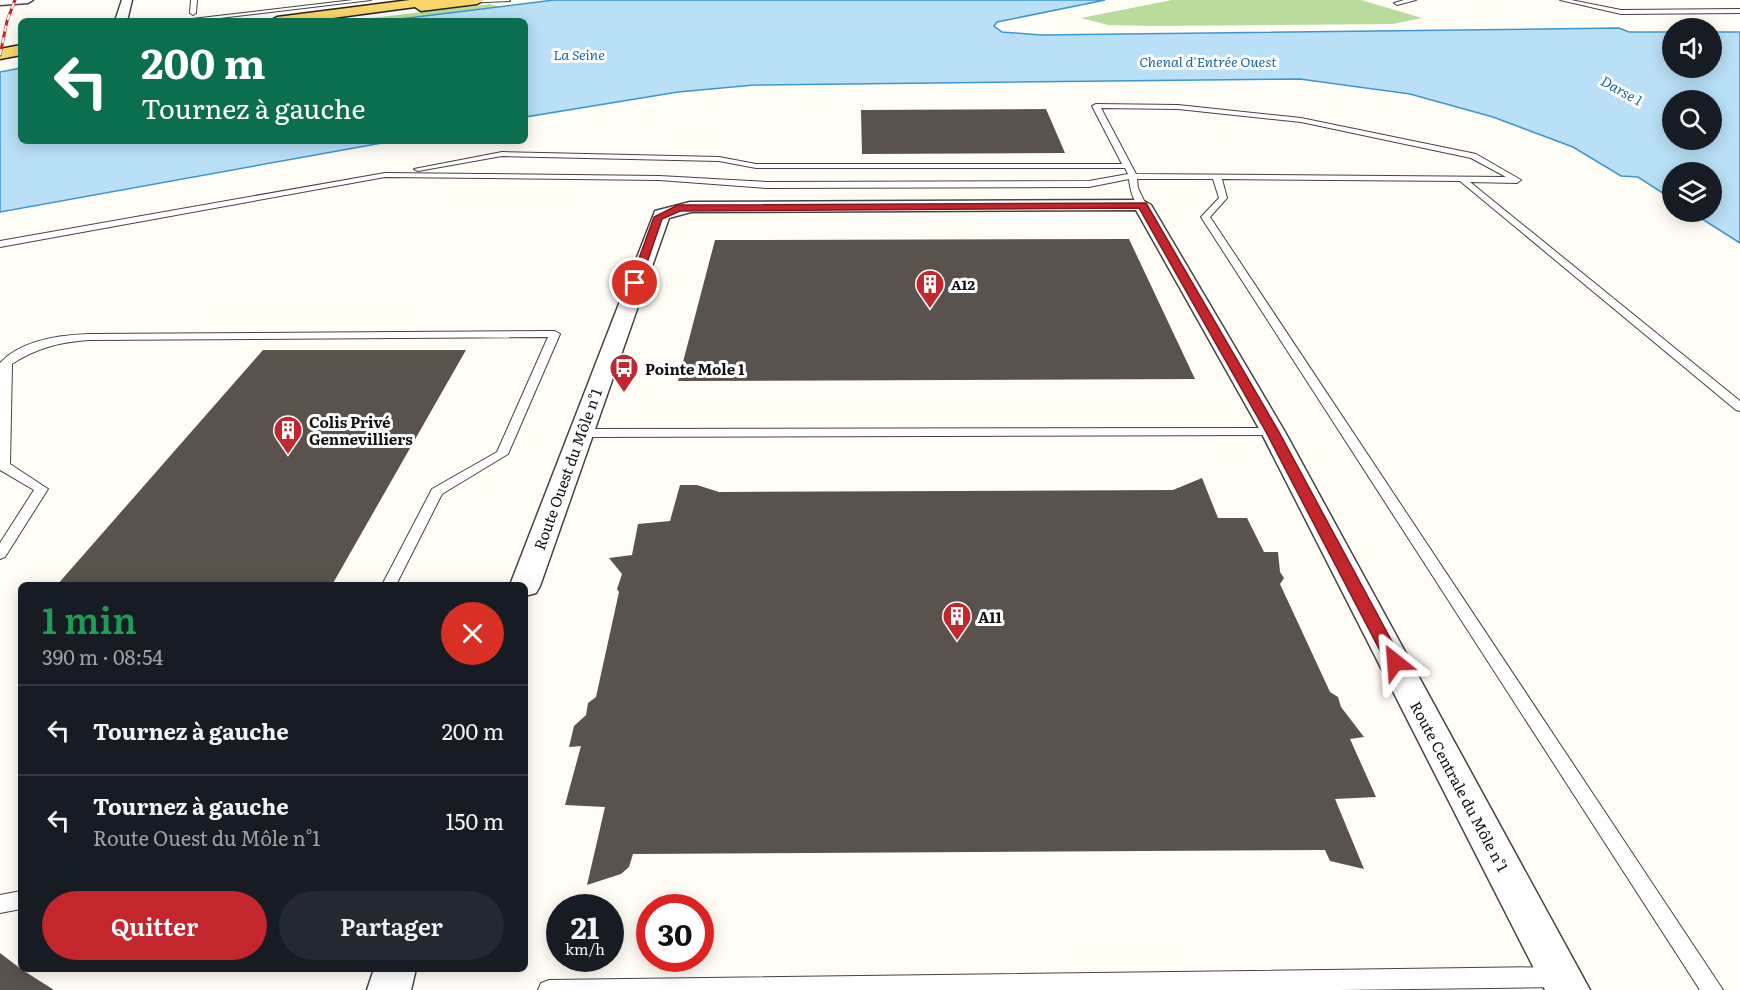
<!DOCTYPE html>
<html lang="fr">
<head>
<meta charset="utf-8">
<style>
	:root { --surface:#171b24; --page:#242831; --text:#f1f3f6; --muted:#9ea1a6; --line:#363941; --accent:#c4262e }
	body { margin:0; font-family:Literata,serif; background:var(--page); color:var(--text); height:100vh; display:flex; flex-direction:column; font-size:22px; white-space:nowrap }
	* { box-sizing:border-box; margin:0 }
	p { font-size:20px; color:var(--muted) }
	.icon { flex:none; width:33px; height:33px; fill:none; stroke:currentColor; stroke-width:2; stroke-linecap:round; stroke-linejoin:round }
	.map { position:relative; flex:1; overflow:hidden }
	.details { position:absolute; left:18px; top:582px; width:510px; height:390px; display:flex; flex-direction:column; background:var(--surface); border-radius:9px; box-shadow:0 3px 15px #0003 }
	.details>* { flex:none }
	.hud { position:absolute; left:18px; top:18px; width:510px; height:126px; border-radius:9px; box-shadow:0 3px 15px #0003; background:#0b6e4f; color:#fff; overflow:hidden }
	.controls { position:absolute; left:1662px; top:18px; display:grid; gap:12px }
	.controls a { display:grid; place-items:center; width:60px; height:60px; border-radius:50%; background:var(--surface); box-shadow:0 3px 15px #0003; font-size:30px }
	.speed { position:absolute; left:546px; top:894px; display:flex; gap:12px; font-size:30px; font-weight:700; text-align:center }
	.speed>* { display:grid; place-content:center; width:78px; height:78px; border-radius:50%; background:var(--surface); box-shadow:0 3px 15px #0003; line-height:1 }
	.speed small { font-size:15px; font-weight:400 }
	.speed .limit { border:9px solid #d22; background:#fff; color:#111 }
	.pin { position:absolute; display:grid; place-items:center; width:51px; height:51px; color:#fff; margin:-26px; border:3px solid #fff; border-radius:50%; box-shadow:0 2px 6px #0007 }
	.me { position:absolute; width:66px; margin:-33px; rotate:332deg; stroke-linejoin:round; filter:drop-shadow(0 0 4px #0008) }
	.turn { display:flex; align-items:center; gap:21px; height:126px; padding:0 24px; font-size:27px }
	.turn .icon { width:78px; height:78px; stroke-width:2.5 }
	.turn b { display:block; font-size:42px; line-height:51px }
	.round { display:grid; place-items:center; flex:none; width:63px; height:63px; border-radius:32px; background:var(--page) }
	.headline { display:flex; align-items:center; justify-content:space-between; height:102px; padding:0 24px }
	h1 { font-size:36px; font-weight:600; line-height:45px; color:#1e9e55 }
	.primary-button { display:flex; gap:12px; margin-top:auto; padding:12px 24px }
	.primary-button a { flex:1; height:69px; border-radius:36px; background:var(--accent); color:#fff; font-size:24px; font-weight:600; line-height:69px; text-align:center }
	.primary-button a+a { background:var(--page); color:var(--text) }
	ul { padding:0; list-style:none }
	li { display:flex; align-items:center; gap:18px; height:90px; padding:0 24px; border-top:2px solid var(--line) }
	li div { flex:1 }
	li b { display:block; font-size:22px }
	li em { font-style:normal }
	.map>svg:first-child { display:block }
	.forest { fill:#b9dc9c }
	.water { fill:#b9e0f7; stroke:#3f96cf; stroke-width:1.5; fill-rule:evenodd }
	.building { fill:#5a524d }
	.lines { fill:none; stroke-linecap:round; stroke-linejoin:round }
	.service-casing { stroke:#444; stroke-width:2 }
	.minor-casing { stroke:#444; stroke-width:3 }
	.primary-casing { stroke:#222; stroke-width:3 }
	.service { fill:#fff; fill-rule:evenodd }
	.minor { fill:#fff; fill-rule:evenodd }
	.primary { fill:#f9d66b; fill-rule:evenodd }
	.rail-casing { stroke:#c4262e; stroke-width:3 }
	.rail { stroke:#fff; stroke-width:2; stroke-dasharray:6; stroke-linecap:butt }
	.route { fill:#c4262e; stroke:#7f191e; stroke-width:1.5 }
	.labels { text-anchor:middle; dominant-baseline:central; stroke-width:6; stroke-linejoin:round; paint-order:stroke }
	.far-water-label { font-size:14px; font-style:italic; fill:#1768a6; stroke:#fff }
	.far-poi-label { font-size:14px; font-weight:bold; fill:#111; stroke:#fff; text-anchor:start }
	.poi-label { font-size:15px; font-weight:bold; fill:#111; stroke:#fff; text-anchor:start }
	.street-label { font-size:15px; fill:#111; stroke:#fff }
</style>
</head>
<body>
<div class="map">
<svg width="1740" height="990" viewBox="0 0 1740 990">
	<rect width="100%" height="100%" fill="#fffdf5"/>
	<path class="forest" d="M1172 0H1361L1422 18 1393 24 1155 26 1108 25 1081 18Z
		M490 4 500 7 385 21H347Z"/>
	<path class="water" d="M554 0H1105L997 22 994 26 1002 32 1041 35 1619 28 1629 32H1672V68H1712V32H1740V243L1691 212H1712V172H1672V199L1638 177 1621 176 1573 147 1493 117 1410 94 1300 79 754 85 678 92 525 117V21H384ZM1672 100H1712V140H1672Z
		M21 68V141H393L0 212V72Z"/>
	<path class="building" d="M1046 109 1065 153 862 154 861 110Z
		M1129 239 1195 379 678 381 715 240Z
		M263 350H466L332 585H57Z
		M1202 478 1218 518H1247L1264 552H1278L1280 572 1284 578 1280 584 1330 692 1338 697 1341 707 1364 737 1350 739 1376 797 1335 799 1364 869 1330 861 1325 850 633 854 629 867 621 874 587 885 605 807 565 805 581 746 569 747 574 726 586 715 588 703 596 697 619 592 617 589 622 574 609 558 632 555 638 524 670 521 680 485H697L719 492 1173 490Z
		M0 953 21 969 54 990H0Z"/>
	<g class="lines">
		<g class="service-casing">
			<path id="service" d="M191 0H197L196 13 193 15 190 13Z
				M353 0H371L194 21H175Z
				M464 0H509L510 1 462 3Z
				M1404 0H1416L1397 5 1394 3Z
				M1560 0H1571L1621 10 1740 9V13L1621 14Z
				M1096 104 1178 105 1301 118 1476 154 1521 180 1517 183 1470 182 1740 401V411L1736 410 1460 181 1222 179 1227 198 1210 217 1723 990H1700L1201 217 1219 198 1213 179H1137L1138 188 1146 205 1142 208C1133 203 1130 189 1129 179L1089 187 767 188 659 180 385 177 0 247V241L385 173 659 176 767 182 1089 181 1128 174 1125 168H756L719 161 502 156 418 171 414 169 502 152 719 157 756 164H1122L1092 106ZM1101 108 1178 109 1301 122 1471 158 1506 177 1136 174Z
				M555 331 560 334 508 454 442 494 396 585H382L432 489 497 452 548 337 89 340C60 342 36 348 12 364L10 464 48 489 5 557 0 559V543L34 490 0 470V363C21 340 60 335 89 334Z
				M1273 428 1277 429 1279 432 1277 435 580 437 574 433 580 429Z
				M21 891V909L0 913V895Z
				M1555 967 1563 970 1566 977 1563 984 1555 987 1341 990H538L541 983 549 980Z"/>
		</g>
		<g class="minor-casing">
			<path id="minor" d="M0 0H33L28 3 0 5Z
				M122 0H132L127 21H115Z
				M1142 200 1151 205 1285 432 1590 990H1545L1261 432 1136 210 691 212 669 218 540 586 536 593 525 596V585H510L655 211 690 202Z
				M374 969H416L411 990H367Z"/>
		</g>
		<g class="primary-casing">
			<path id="primary" d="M410 0H484L477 4 421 11 415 7 310 21H270L277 17Z
				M21 45V55L0 59V49Z"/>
		</g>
		<use href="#service" class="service"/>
		<use href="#minor" class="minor"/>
		<use href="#primary" class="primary"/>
		<g class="rail-casing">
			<path id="rail" d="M0 55 7 21 15 0"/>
		</g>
		<use href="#rail" class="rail"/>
	</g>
	<path class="route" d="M1146 203 1279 432 1403 662 1400 667 1395 668 1386 662 1266 432 1139 208 680 211 662 219 640 283 635 286 630 283 654 217 678 205Z"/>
	<defs>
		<g id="building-pin" transform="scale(1.5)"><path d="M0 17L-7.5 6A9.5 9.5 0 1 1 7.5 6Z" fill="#c4262e" stroke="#fff"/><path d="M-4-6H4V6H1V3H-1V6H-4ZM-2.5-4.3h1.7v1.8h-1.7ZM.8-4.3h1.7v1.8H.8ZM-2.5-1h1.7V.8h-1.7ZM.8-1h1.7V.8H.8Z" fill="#fff"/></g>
		<g id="bus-pin" transform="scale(1.5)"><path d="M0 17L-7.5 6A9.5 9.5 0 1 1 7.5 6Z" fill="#c4262e" stroke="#fff"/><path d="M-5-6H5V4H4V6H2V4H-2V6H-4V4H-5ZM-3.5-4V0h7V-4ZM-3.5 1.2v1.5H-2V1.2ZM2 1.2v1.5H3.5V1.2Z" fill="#fff"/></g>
	</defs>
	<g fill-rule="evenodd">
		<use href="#building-pin" x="930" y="284"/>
		<use href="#bus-pin" x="624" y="368"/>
		<use href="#building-pin" x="288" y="430"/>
		<use href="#building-pin" x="957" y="616"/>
	</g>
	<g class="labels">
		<g class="far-water-label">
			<text x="579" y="54">La Seine</text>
			<text x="1208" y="61">Chenal d'Entrée Ouest</text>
			<text transform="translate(1622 90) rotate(29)">Darse 1</text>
		</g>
		<g class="far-poi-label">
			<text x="951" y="284">A12</text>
		</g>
		<g class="poi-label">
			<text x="645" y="368">Pointe Mole 1</text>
			<text x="309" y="421">Colis Privé<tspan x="309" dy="17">Gennevilliers</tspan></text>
			<text x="978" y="616">A11</text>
		</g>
		<g class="street-label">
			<text transform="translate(567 469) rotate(-70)">Route Ouest du Môle n°1</text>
			<text transform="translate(1460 786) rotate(62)">Route Centrale du Môle n°1</text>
		</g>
	</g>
</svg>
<div class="controls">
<a><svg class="icon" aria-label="sound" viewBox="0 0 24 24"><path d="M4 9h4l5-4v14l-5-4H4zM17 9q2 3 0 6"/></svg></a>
<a><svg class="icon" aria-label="search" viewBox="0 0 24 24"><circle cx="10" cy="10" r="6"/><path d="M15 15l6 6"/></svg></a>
<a><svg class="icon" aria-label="layers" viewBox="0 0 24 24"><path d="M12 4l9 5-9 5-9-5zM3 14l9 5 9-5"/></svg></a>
</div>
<div class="speed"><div>21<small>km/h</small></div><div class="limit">30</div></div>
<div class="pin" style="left:635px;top:283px;background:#d93025"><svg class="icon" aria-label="arrive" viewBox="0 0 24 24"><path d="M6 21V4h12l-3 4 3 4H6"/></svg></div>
<svg class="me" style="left:1395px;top:662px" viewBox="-20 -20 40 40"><path d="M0-17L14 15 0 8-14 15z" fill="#c4262e" stroke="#fff" stroke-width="4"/></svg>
<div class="hud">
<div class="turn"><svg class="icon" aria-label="left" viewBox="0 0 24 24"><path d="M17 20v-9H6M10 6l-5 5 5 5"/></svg><div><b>200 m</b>Tournez à gauche</div></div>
</div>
<section class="details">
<div class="headline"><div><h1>1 min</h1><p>390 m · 08:54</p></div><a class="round" style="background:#d93025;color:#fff"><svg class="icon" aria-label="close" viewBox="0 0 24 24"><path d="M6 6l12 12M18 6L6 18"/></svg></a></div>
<ul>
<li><svg class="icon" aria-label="left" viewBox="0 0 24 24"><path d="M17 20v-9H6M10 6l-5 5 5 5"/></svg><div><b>Tournez à gauche</b></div><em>200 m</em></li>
<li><svg class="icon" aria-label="left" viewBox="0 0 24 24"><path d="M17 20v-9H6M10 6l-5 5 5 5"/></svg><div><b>Tournez à gauche</b><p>Route Ouest du Môle n°1</p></div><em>150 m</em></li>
</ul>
<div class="primary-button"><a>Quitter</a><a>Partager</a></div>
</section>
</div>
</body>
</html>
